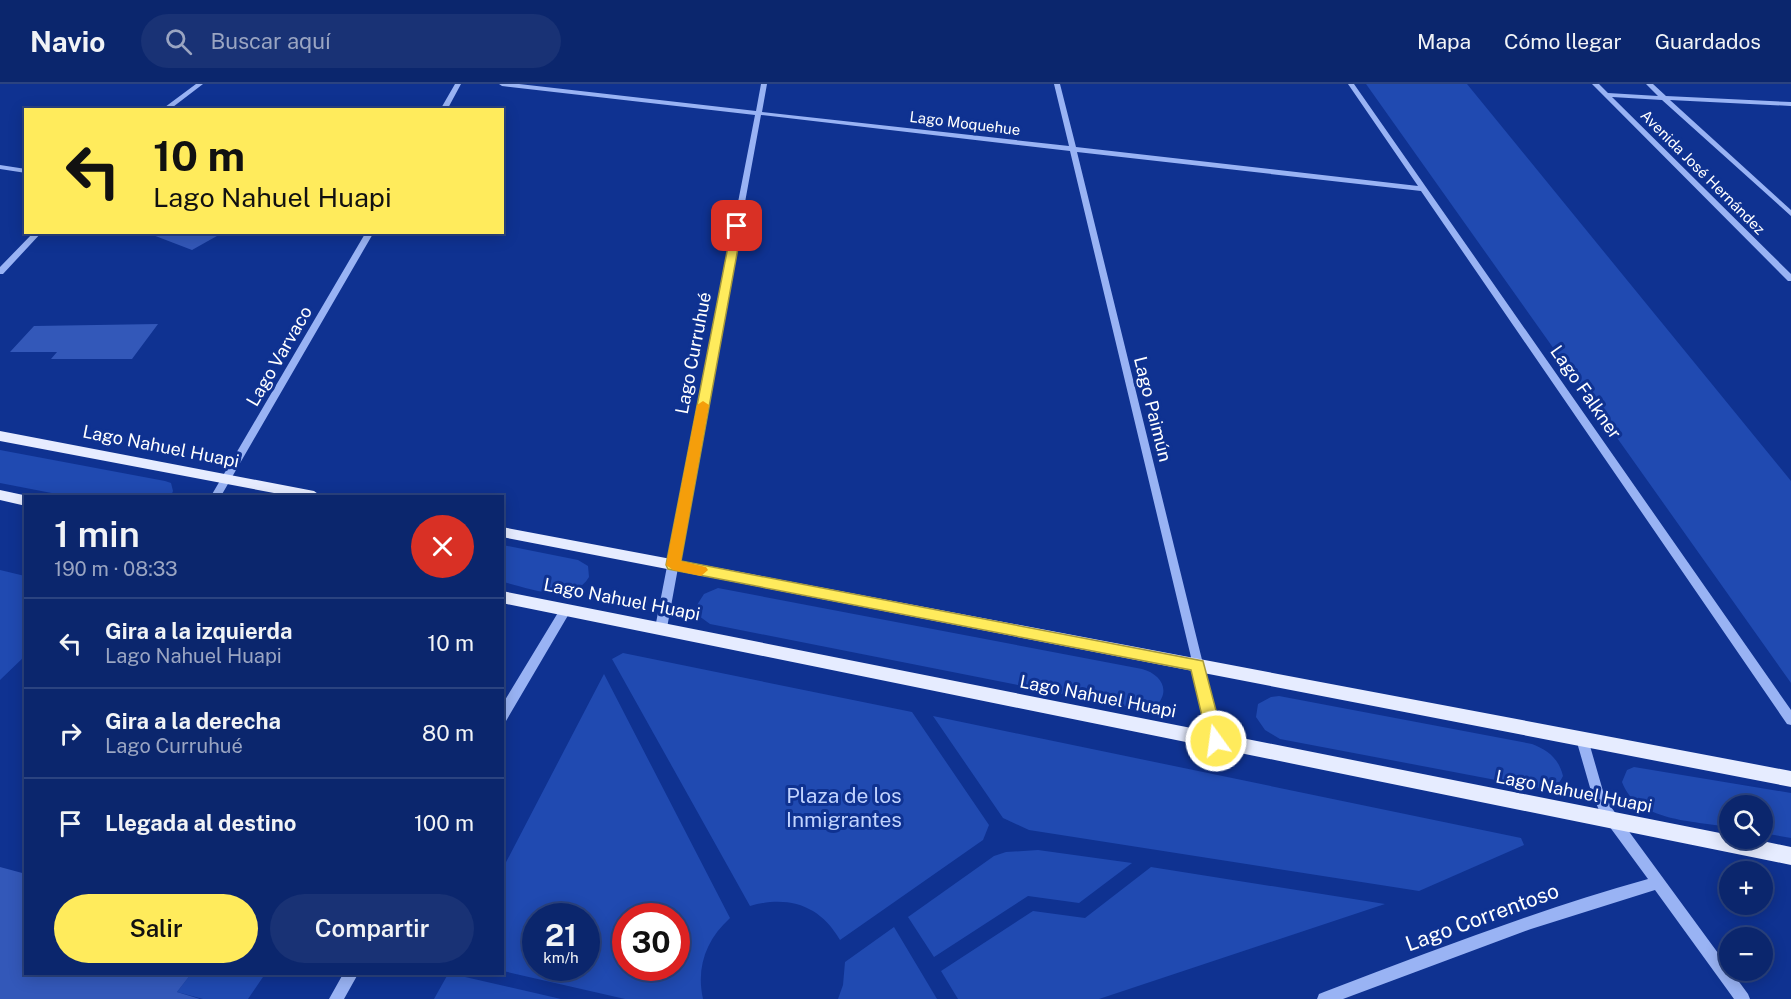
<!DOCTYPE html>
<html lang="es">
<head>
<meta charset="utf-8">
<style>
	:root { --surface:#0b266d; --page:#193275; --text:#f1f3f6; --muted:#9aa5c2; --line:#2b4380; --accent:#ffeb5c }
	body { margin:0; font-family:"Public Sans",sans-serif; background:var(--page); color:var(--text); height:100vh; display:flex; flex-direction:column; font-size:22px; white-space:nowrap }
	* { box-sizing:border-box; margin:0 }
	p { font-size:20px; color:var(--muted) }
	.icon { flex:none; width:33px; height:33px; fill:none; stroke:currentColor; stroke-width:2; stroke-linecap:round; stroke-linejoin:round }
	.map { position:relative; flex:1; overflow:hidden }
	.drawer { position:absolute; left:24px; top:411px; width:480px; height:480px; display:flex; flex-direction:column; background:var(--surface); border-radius:0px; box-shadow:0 3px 15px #0003,0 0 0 2px var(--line) }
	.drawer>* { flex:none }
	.hud { position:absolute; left:24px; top:24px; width:480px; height:126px; border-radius:0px; box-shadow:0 3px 15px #0003,0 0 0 2px var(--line); background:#ffeb5c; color:#111; overflow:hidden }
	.controls { position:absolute; left:1719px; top:711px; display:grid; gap:12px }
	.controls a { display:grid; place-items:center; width:54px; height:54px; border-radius:50%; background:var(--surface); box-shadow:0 3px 15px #0003,0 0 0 2px var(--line); font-size:30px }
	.speed { position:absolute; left:522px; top:819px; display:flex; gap:12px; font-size:30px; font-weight:700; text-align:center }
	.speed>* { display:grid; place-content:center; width:78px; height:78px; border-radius:50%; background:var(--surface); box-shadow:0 3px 15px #0003,0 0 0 2px var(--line); line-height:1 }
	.speed small { font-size:15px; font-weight:400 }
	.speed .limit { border:9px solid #d22; background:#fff; color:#111 }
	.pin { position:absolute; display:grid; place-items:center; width:51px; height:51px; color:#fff; margin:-26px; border-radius:12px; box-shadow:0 3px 9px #0006 }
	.me { position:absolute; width:66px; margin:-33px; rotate:346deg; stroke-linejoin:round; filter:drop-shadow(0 0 4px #0008) }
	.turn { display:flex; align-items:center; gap:21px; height:126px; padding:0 30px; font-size:27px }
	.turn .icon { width:78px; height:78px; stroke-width:2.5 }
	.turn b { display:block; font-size:42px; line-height:51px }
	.round { display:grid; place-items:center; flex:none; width:63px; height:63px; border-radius:32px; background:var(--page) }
	.headline { display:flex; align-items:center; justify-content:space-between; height:102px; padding:0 30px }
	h1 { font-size:36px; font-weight:600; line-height:45px }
	.action { display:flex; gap:12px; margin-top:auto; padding:12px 30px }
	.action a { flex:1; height:69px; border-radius:36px; background:var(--accent); color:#111; font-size:24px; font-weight:600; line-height:69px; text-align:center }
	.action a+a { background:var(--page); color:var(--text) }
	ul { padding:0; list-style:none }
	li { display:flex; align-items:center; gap:18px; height:90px; padding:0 30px; border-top:2px solid var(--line) }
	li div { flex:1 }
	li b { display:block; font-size:22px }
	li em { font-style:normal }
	header { display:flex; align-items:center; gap:36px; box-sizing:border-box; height:84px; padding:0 30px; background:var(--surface); border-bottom:2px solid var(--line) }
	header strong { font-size:28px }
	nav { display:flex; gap:33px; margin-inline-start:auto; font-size:21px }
	.search { width:420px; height:54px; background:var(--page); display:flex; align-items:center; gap:15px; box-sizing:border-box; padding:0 21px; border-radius:33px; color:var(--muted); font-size:22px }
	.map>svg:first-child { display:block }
	.green { fill:#204ab1; fill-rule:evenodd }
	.building { fill:#3358b9 }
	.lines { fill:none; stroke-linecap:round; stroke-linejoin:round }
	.minor { fill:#99b3f4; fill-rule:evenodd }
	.major { fill:#e6ecff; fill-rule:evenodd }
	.route { fill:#ffeb5c; stroke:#a6993c; stroke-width:1.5 }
	.slow { fill:#f59e0b }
	.labels { text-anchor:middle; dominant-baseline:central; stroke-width:6; stroke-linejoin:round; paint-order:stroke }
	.far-street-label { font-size:15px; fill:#fff; stroke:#0f3291 }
	.street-label { font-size:18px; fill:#fff; stroke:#0f3291 }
	.near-park-label { font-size:21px; fill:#c1d3fe; stroke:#0f3291 }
	.near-street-label { font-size:21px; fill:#fff; stroke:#0f3291 }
</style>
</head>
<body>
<header>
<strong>Navio</strong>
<div class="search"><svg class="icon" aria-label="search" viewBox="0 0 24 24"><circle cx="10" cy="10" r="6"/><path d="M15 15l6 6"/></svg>Buscar aquí</div>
<nav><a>Mapa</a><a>Cómo llegar</a><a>Guardados</a></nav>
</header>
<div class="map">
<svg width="1791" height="915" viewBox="0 0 1791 915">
	<rect width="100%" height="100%" fill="#0f3291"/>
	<path class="green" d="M1366 0H1467L1791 397V599Z
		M0 366 165 397 171 399 173 407 171 412H67L0 399Z
		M503 461 578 476 588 482 589 493C572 522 528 504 503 498Z
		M0 486 25 492 26 571 0 596Z
		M718 504 1142 585C1161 590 1172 607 1155 623L1139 625 710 540 699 532 697 521 704 510Z
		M623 569 912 628 989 741 983 756 840 856C820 821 788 811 750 822L612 575Z
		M604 590 730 834C706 856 696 883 703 915H625L503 887V784ZM536 832H586V884H536ZM626 832H676V884H626Z
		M1279 612 1532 660C1548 666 1559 675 1563 692 1558 703 1550 705 1538 704L1280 655 1265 646 1256 633 1258 620 1271 613Z
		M933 632 1521 754 1524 761 1419 807 1029 746 1003 734Z
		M1634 683 1791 709V754L1763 749 1762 722H1730L1729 743C1694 737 1636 737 1622 698L1627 686Z
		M1038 766 1132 779 1079 819 1028 812 934 873 908 833 994 772 1006 768Z
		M1151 783 1385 820 1099 915H958L941 887 1033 827 1085 834Z
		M894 843 937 915H838L843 901 845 878Z
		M191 890H265L248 915H203L177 908Z
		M448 890H452L561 915H434Z"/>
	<path class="building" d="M145 148H224L192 166Z
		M158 240 132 275H51L57 268H10L34 242Z
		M0 783 26 790V890H191L177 908 200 915H0Z"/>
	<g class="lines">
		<path class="minor" d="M196 0H203L169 26H161Z
			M455 0H461L447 26H440Z
			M499 0H519L756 27 761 0H767L762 28 1069 62 1054 0H1060L1076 63 1418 102 1348 0H1354L1791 626V641L1787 640 1421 107 1077 68 1222 657 1220 661 1216 662 1212 661 1070 67 761 31 667 544 665 547H657L655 544 755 31 502 2Z
			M1592 0H1599L1608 9 1658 12 1646 0H1653L1666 12 1791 18V22L1670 16 1791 126V132L1662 16 1612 13 1791 190V197H1788Z
			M0 81 26 85V89L0 85Z
			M34 148H42L3 190H0V183Z
			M366 148H374L221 412H211Z
			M566 521 570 522 572 525 570 528 506 637 502 638V621L562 522Z
			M1582 650 1586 651 1588 655 1603 707 1611 723 1748 910 1750 915H1734L1655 806 1531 845 1343 915H1317L1319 910 1324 908C1431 867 1537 826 1648 795L1601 731 1591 707 1576 655 1578 651Z
			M343 890H358L344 915H329Z"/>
		<path class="major" d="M0 347 314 407 321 412H290L0 357Z
			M0 406 28 412H26V422L0 416Z
			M502 443 1791 687V703L502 453Z
			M502 507 1730 751V754H1748L1791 763V781L502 519Z"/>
	</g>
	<path class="route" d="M737 139 742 142 681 477 1203 577 1224 657 1222 662 1216 664 1210 662 1208 657 1191 586 668 485 666 481 732 142Z"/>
	<path class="slow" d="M703 317 709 321 681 477 706 483 708 486 701 492 673 486 666 481 697 321Z"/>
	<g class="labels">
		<g class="far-street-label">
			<text transform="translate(965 39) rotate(7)">Lago Moquehue</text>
			<text transform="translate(1703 88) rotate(45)">Avenida José Hernández</text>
		</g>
		<g class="street-label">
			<text transform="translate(693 269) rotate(-79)">Lago Curruhué</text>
			<text transform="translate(279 272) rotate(-60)">Lago Varvaco</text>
			<text transform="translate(1586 308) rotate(55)">Lago Falkner</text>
			<text transform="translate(1153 325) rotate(76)">Lago Paimún</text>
			<text transform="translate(161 362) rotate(11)">Lago Nahuel Huapi</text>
			<text transform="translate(622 515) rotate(11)">Lago Nahuel Huapi</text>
			<text transform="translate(1098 612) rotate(11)">Lago Nahuel Huapi</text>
			<text transform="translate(1574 707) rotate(11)">Lago Nahuel Huapi</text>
		</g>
		<g class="near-park-label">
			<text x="844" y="711">Plaza de los<tspan x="844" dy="24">Inmigrantes</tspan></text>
		</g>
		<g class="near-street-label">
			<text transform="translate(1482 833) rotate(-20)">Lago Correntoso</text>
		</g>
	</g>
</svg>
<div class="controls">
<a><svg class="icon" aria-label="search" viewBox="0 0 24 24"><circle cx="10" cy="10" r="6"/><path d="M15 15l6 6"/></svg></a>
<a>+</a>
<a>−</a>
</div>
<div class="speed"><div>21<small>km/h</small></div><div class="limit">30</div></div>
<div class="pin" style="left:737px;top:142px;background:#d93025"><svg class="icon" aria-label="arrive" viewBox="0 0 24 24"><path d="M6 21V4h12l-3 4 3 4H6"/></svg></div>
<svg class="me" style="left:1216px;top:657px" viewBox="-20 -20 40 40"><circle r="17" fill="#ffeb5c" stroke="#fff" stroke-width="3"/><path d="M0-11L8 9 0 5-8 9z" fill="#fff"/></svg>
<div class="hud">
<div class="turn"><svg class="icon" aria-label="left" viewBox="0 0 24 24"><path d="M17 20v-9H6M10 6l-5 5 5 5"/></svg><div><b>10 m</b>Lago Nahuel Huapi</div></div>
</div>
<section class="drawer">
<div class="headline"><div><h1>1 min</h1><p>190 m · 08:33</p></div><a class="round" style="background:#d93025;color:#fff"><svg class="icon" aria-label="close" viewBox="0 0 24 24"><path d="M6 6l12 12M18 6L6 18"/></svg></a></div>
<ul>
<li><svg class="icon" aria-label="left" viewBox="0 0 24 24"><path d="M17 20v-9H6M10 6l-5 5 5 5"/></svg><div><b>Gira a la izquierda</b><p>Lago Nahuel Huapi</p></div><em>10 m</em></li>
<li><svg class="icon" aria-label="right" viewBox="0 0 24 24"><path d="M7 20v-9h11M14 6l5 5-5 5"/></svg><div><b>Gira a la derecha</b><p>Lago Curruhué</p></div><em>80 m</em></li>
<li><svg class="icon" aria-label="arrive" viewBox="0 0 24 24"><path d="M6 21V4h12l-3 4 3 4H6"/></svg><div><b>Llegada al destino</b></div><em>100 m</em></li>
</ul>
<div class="action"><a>Salir</a><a>Compartir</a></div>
</section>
</div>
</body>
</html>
